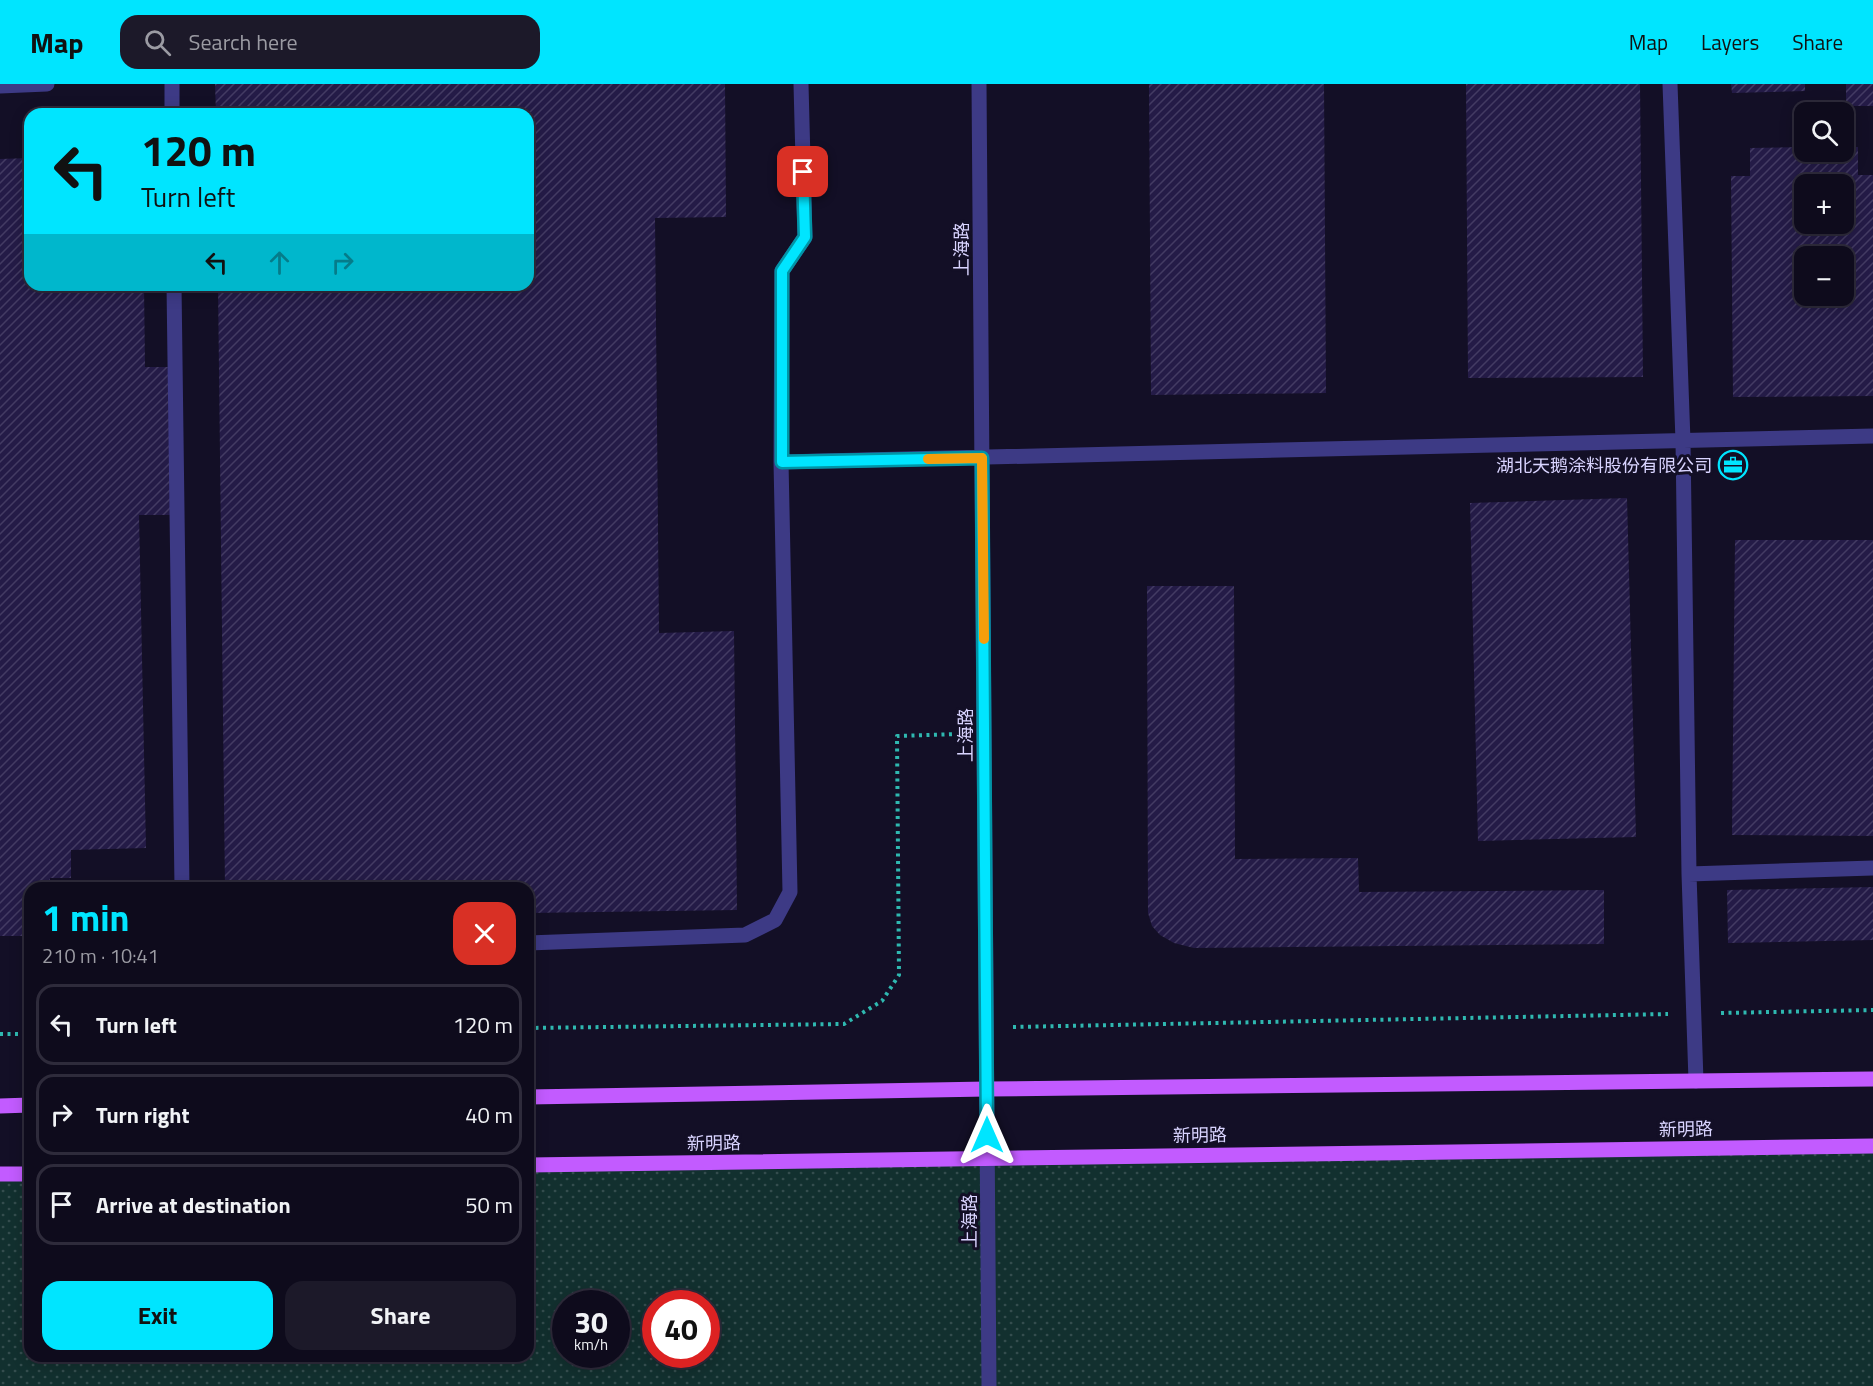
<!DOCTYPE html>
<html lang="en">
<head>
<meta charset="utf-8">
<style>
	:root { --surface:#0e0b1c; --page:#1c1929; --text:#f1f3f6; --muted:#9b9ba3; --line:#2e2b3b; --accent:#00e5ff }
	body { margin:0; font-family:"Titillium Web","Noto Sans SC",sans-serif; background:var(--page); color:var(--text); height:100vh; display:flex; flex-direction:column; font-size:22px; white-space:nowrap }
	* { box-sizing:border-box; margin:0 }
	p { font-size:20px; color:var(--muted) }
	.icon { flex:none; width:33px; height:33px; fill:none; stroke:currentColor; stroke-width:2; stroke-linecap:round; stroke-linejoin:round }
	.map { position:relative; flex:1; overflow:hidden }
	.sheet { position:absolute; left:24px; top:798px; width:510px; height:480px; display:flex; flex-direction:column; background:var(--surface); border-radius:18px; box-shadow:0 3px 15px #0003,0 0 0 2px var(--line) }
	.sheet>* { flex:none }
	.guide { position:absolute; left:24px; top:24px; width:510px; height:183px; border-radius:18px; box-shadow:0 3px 15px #0003,0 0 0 2px var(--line); background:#00e5ff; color:#111; overflow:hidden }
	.buttons { position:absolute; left:1794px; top:18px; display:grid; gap:12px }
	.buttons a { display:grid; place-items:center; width:60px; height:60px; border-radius:12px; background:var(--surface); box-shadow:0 3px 15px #0003,0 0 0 2px var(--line); font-size:30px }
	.speed { position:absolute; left:552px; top:1206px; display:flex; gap:12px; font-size:30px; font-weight:700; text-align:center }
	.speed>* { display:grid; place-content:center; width:78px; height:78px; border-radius:50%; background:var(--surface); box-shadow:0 3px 15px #0003,0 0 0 2px var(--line); line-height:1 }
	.speed small { font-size:15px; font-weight:400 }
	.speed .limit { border:9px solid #d22; background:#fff; color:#111 }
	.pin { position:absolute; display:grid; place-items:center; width:51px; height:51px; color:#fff; margin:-26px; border-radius:12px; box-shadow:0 3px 9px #0006 }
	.me { position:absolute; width:66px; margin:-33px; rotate:0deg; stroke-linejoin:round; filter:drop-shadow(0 0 4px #0008) }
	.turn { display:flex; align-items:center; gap:21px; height:126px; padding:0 18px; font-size:27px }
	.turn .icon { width:78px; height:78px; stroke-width:2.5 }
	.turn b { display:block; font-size:42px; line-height:51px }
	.lanes { display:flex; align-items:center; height:57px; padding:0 18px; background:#0003; justify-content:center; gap:30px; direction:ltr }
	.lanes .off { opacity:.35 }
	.round { display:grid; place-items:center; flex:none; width:63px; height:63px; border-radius:18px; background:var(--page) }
	.overview { display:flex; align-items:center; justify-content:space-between; height:102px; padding:0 18px }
	h1 { font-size:36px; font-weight:700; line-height:45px; color:var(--accent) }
	.button { display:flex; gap:12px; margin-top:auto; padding:12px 18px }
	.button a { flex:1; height:69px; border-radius:18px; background:var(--accent); color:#111; font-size:24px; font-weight:700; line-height:69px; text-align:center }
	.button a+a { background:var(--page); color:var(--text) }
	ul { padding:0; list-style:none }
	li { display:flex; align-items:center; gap:18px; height:81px; margin:0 12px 9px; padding:0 6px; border:3px solid var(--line); border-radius:18px }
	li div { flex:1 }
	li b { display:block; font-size:22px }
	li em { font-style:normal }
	header { display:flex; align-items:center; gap:36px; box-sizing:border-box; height:84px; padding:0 30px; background:var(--accent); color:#111 }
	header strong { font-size:28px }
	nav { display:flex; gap:33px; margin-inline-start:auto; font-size:21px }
	.search { width:420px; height:54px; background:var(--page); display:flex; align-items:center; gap:15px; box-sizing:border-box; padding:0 21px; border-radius:18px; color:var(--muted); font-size:22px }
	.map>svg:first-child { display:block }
	.grass { fill:url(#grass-dots); fill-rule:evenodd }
	.building { fill:url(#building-hatch); fill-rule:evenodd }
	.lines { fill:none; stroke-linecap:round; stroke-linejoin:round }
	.path { stroke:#2fb8b0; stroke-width:4; stroke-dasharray:3 4.5; stroke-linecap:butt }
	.minor { stroke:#3d3a85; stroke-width:15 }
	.major { stroke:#c25bff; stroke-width:15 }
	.route-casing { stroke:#0095a6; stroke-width:15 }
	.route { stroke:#00e5ff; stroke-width:10 }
	.slow { stroke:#f59e0b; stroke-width:10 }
	.labels { text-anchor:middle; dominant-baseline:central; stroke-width:6; stroke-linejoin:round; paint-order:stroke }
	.street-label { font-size:18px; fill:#d9d4ff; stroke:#130f26 }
	.poi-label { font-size:18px; fill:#d9d4ff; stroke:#130f26; text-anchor:end }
</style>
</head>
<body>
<header>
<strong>Map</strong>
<div class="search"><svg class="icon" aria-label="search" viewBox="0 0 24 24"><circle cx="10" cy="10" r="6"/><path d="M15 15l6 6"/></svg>Search here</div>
<nav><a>Map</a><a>Layers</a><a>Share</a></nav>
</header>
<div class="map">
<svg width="1873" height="1302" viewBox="0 0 1873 1302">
	<defs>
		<pattern id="grass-dots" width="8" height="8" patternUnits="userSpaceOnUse" patternTransform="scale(1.5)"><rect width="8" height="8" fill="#12302f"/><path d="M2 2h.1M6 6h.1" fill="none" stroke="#344d4e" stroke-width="1.8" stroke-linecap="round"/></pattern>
		<pattern id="building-hatch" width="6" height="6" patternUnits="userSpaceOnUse" patternTransform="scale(1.5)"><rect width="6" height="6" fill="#241b47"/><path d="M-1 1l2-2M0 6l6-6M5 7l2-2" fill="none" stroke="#433b63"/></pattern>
	</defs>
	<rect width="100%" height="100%" fill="#130f26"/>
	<path class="grass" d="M1873 1062V1302H0V1090H30V1272H528V1081ZM566 1220H616V1270H566ZM656 1220H706V1270H656Z"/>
	<path class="building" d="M215 0H725L726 133 655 134 659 549 734 547 737 826 528 829V804H225L218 201H528V30H216Z
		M1149 0H1324L1326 309 1151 311Z
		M1466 0H1640L1643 293 1468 294Z
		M1731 0H1805V7L1732 9Z
		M1846 0H1873V22H1846Z
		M1804 63V68H1844V63H1858V91H1873V312L1733 313 1731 92H1750V64ZM1804 100H1844V140H1804ZM1804 172H1844V212H1804Z
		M30 74V201H144L145 283H168L171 431H139L146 764 71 766V794H50V804H30V852H0V75Z
		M1627 414 1636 753 1478 757 1470 419Z
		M1735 456H1873V752L1732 751Z
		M1147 502H1234L1235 775 1358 774 1359 808 1604 806V860L1194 864 1174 859 1160 851 1152 842 1148 829Z
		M1873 803V856L1728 859 1727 806Z"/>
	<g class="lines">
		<path class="path" d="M1721 929 1873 926
			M1013 943 1668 930
			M528 944 844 940 882 917 899 891 897 652 960 650
			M0 950H30"/>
		<path class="minor" d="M172 0V30
			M979 0 989 1302
			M1670 0 1683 357 1689 790 1873 784
			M0 2 47 0
			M174 201 182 804
			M781 378 782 187 805 153 801 0
			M1689 790 1696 997
			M528 859 745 851 775 836 790 808 781 378 1873 352"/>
		<path class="major" d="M528 1013 987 1005 1873 995
			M0 1022 30 1021
			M528 1081 1873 1062
			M0 1090H30"/>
	</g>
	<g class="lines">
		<g class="route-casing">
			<path id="route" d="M803 88 805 153 782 187V378L982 374 987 1051"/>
		</g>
		<use href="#route" class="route"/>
		<path class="slow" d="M928 375 982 374 984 555"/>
	</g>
	<defs>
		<g id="office-ring" transform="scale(1.5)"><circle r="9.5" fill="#130f26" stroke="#00e5ff" stroke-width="1.5"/><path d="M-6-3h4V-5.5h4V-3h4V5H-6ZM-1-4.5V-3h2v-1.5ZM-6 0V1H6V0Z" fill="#00e5ff"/></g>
	</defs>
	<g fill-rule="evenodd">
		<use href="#office-ring" x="1733" y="381"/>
	</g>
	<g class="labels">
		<g class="street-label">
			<text transform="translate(961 165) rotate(-90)">上海路</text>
			<text transform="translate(965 651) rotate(-90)">上海路</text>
			<text transform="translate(1686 1045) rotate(-1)">新明路</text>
			<text transform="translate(1200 1051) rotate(-1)">新明路</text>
			<text transform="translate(714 1059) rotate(-1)">新明路</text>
			<text transform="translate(969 1137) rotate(-90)">上海路</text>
		</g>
		<g class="poi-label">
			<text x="1712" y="381">湖北天鹅涂料股份有限公司</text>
		</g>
	</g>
</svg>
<div class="buttons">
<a><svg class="icon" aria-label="search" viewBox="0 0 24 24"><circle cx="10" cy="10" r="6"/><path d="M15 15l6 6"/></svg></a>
<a>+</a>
<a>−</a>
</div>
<div class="speed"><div>30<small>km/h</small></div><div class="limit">40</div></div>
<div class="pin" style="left:803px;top:88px;background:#d93025"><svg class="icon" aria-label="arrive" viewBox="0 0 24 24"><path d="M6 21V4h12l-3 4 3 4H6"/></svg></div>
<svg class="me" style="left:987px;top:1051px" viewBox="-20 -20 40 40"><path d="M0-17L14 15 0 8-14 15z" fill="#00e5ff" stroke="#fff" stroke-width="4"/></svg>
<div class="guide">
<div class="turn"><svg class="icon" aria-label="left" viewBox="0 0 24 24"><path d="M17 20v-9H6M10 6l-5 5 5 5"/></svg><div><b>120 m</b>Turn left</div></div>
<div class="lanes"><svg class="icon" aria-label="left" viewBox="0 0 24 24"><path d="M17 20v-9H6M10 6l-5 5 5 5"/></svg><svg class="icon off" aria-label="ahead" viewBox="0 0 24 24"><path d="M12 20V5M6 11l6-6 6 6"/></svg><svg class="icon off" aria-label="right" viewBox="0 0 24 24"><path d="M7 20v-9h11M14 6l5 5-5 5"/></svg></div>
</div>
<section class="sheet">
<div class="overview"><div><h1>1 min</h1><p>210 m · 10:41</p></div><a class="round" style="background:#d93025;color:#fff"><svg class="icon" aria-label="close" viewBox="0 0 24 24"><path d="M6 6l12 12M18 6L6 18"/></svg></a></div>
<ul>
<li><svg class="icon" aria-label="left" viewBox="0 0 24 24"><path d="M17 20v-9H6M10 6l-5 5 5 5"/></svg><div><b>Turn left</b></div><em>120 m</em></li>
<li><svg class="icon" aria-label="right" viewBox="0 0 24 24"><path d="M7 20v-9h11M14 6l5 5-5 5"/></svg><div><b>Turn right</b></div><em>40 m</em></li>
<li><svg class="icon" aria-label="arrive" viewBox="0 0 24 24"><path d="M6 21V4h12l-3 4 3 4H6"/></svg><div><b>Arrive at destination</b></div><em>50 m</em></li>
</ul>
<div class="button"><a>Exit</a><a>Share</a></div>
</section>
</div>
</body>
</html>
